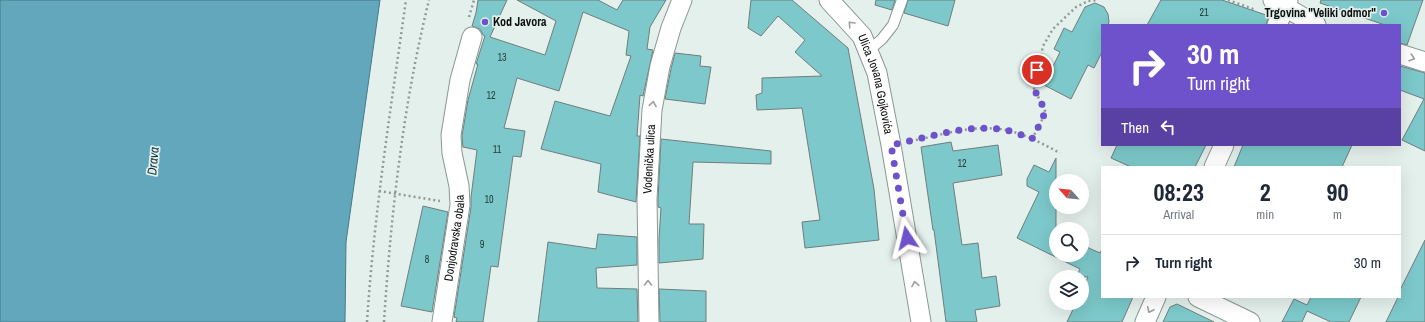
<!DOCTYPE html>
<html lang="en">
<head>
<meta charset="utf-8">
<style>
	:root { --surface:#fff; --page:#f6f6f7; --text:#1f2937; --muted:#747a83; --line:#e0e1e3 }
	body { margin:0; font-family:"Archivo Narrow",sans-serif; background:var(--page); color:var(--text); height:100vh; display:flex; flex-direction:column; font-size:15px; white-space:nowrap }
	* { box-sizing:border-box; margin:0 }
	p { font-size:13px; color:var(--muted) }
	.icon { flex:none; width:22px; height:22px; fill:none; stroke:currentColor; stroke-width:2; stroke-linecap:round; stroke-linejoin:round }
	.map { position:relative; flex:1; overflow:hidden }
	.sheet { position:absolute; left:1101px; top:166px; width:300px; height:132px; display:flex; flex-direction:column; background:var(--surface); border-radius:0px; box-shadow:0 4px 16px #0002 }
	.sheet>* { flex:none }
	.top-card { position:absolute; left:1101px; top:24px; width:300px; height:122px; border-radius:0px; box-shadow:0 4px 16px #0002; background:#6e52cb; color:#fff; overflow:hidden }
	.needle { width:26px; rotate:297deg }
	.buttons { position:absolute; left:1049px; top:174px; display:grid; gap:8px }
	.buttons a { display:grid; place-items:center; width:40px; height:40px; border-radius:50%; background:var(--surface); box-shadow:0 4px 16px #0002; font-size:20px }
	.pin { position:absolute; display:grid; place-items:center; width:34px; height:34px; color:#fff; margin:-17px; border:2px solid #fff; border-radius:50%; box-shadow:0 1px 4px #0007 }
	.me { position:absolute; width:44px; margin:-22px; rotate:350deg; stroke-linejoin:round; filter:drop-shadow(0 0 3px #0008) }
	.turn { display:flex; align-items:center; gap:14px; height:84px; padding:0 20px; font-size:18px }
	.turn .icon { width:52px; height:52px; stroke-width:2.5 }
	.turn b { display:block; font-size:28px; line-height:34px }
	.then { display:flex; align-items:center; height:38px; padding:0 20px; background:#0003; gap:8px; font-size:15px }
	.eta { display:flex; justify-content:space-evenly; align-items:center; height:68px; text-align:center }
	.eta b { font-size:24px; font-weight:700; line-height:28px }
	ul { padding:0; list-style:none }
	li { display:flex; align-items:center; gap:12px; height:56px; padding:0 20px; border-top:1px solid var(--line) }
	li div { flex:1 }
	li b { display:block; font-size:15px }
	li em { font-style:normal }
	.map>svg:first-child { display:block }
	.water { fill:#63a7bd; stroke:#497988 }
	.building { fill:#7cc8ca; stroke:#717d7d }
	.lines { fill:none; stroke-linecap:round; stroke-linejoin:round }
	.service-casing { stroke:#8b9793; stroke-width:12 }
	.minor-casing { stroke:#8b9793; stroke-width:21 }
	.path { stroke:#909996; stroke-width:2.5; stroke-dasharray:2 3; stroke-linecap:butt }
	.service { stroke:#fff; stroke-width:10 }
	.minor { stroke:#fff; stroke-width:19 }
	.oneway { stroke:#9d9f9f }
	.route { stroke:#6e52cb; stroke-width:7; stroke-dasharray:0 12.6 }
	.poi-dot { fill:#6e52cb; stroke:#e4f0ec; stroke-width:1.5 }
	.labels { text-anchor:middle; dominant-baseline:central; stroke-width:3.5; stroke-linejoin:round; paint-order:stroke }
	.number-label { font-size:10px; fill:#273d3d }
	.poi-label { font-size:12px; font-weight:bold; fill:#0b0f0e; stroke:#e4f0ec; text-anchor:end }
	.street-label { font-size:12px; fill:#0b0f0e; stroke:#e4f0ec }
	.water-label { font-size:13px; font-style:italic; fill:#0e303a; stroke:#e4f0ec }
</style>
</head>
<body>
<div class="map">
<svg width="1425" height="322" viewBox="0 0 1425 322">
	<rect width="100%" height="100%" fill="#e4f0ec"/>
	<path class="water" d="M0 0H380L346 242 345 322H0Z"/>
	<path class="building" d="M478 0H507L490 37 545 55 556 21 517 0H598L617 10 623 0H666L650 27 647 49 653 50 643 96 640 95 637 136H640L636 202 598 192 601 164 541 149 555 101 610 116 631 56 626 55 629 31 583 12 559 91 517 78 504 128 525 131 521 157 513 156 498 267 491 266 483 322H456L457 318 454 317 471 207V197L477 150 463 147 462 136 468 100 478 64H476L485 36 483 35 480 29 472 26 476 13Z
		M751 0H792L848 48 874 189 879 240 805 248 802 222 820 220 802 108 757 110 756 95 762 93V78L822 76 795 52 805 40 778 16 761 36 748 28Z
		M876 0H895L892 10 875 5Z
		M908 0H955L948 26 904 13Z
		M1161 0H1222L1269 16 1266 25H1147Z
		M1321 0H1423L1407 45 1400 43V25H1385L1320 3Z
		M1095 3 1104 7 1108 14 1109 22 1108 25H1102V52L1094 68 1088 65 1071 99 1044 85 1060 52 1054 49 1064 28 1072 32 1085 7Z
		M675 53 701 56 700 66 711 67 705 104 665 99 671 69Z
		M1400 66 1425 73V151L1402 140 1424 99 1400 90Z
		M661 139 771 151V164L693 162 689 224H704L703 259 659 263V239L661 208 658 207V199Z
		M951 142 953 151 998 145 1002 175 953 183 962 245 978 243 982 278 996 276 1000 306 975 310 977 322H946L934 230H933L921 147Z
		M1117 145H1206L1195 167H1131L1111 158Z
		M1243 145H1352L1342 167H1234Z
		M1056 158V255H1082V245L1100 253 1102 249V297H1133L1122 322H1067L1076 303H1082V290L1088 277H1076L1080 269 1017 238 1039 192 1027 186V179L1034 165 1049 172Z
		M423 206 448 212 432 312 401 306Z
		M598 234 637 237V265L596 268 597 288 637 289 638 322H538L548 242 596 249Z
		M1425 240V322H1386L1398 297H1400V290Z
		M659 289 706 291V322H660Z
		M1311 297H1361L1349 322H1331L1307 311 1302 322H1282L1294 299 1307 305Z
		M1177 304 1214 322H1163L1170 307Z"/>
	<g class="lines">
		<g class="service-casing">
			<path id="service" d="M868 51 882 39 893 25 902 0"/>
		</g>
		<g class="minor-casing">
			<g id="minor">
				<path id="s1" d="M829 0 862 36 877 73 891 145 921 322"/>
				<path d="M1273 0 1316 25"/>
				<path d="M1277 25 1288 0"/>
				<path d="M1400 54 1425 62"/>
				<path d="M1214 167 1224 145"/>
				<path d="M1198 297 1250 322"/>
				<path id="s2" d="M442 322 460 205 459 186 452 153 451 135 460 80 472 37"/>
				<path id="s3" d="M649 322 647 199 652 110 660 66 671 28 682 0"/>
				<path d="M1145 322 1156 297"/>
			</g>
		</g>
		<path class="path" d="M1228 0 1256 10
			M469 17 474 0
			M1032 139 1043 118 1045 110 1034 89 1043 46 1053 29 1076 7 1088 1 1098 0
			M911 141C942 135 973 124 1006 130 1025 134 1043 144 1060 153
			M379 191 440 201
			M367 322C374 214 391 107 406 0
			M384 322C391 214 403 105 429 0"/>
		<use href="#service" class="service"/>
		<use href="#minor" class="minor"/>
	</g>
	<defs><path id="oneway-chevron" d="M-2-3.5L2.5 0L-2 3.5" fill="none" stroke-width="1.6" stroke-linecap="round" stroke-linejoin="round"/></defs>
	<g class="oneway">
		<use href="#oneway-chevron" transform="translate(851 24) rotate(-133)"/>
		<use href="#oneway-chevron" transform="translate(1412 58) rotate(18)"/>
		<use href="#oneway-chevron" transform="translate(653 104) rotate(-80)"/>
		<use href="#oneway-chevron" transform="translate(648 283) rotate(-90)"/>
		<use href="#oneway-chevron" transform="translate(915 284) rotate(-100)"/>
		<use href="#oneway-chevron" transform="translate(1150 310) rotate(115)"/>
	</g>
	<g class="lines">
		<path class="route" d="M907 238 891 145C928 138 968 123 1006 130 1015 132 1024 136 1032 139L1043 118 1045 110 1034 89 1037 70"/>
	</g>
	<g class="poi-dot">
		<circle cx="1384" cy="13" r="4"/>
		<circle cx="485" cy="22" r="4"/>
	</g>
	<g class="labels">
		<g class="number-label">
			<text x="1204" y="12">21</text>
			<text x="502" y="57">13</text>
			<text x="491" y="95">12</text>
			<text x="497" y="149">11</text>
			<text x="962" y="163">12</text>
			<text x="489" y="199">10</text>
			<text x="482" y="244">9</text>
			<text x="427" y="259">8</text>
		</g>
		<g class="poi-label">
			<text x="1376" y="13">Trgovina "Veliki odmor"</text>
			<text x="493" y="22" text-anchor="start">Kod Javora</text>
		</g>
		<g class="street-label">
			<text stroke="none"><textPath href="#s1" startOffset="99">Ulica Jovana Gojkovića</textPath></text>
			<text stroke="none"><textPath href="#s3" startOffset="163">Vodenička ulica</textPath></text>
			<text stroke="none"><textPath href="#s2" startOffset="85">Donjodravska obala</textPath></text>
		</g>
		<g class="water-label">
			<text transform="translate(153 161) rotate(-85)">Drava</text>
		</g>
	</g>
</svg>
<div class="buttons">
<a><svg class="needle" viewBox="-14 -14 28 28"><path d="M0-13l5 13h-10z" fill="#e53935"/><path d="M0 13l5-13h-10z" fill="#747a83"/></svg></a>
<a><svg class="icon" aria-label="search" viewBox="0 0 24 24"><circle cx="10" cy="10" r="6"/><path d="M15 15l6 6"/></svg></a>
<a><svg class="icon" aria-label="layers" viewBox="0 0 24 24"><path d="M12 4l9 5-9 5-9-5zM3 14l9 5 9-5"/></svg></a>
</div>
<div class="pin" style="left:1037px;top:70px;background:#d93025"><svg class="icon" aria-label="arrive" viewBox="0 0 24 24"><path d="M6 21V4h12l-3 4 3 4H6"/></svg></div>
<svg class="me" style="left:907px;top:238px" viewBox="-20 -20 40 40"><path d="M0-17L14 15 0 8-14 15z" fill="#6e52cb" stroke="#fff" stroke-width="4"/></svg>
<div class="top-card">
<div class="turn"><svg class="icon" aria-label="right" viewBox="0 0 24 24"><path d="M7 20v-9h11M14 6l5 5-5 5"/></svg><div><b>30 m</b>Turn right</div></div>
<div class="then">Then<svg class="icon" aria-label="left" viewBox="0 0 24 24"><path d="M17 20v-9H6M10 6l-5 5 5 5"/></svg></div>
</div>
<section class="sheet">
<div class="eta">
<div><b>08:23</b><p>Arrival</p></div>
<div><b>2</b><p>min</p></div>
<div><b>90</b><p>m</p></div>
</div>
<ul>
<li><svg class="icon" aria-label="right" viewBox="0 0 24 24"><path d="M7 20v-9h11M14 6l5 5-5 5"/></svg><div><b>Turn right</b></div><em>30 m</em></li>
</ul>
</section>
</div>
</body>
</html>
